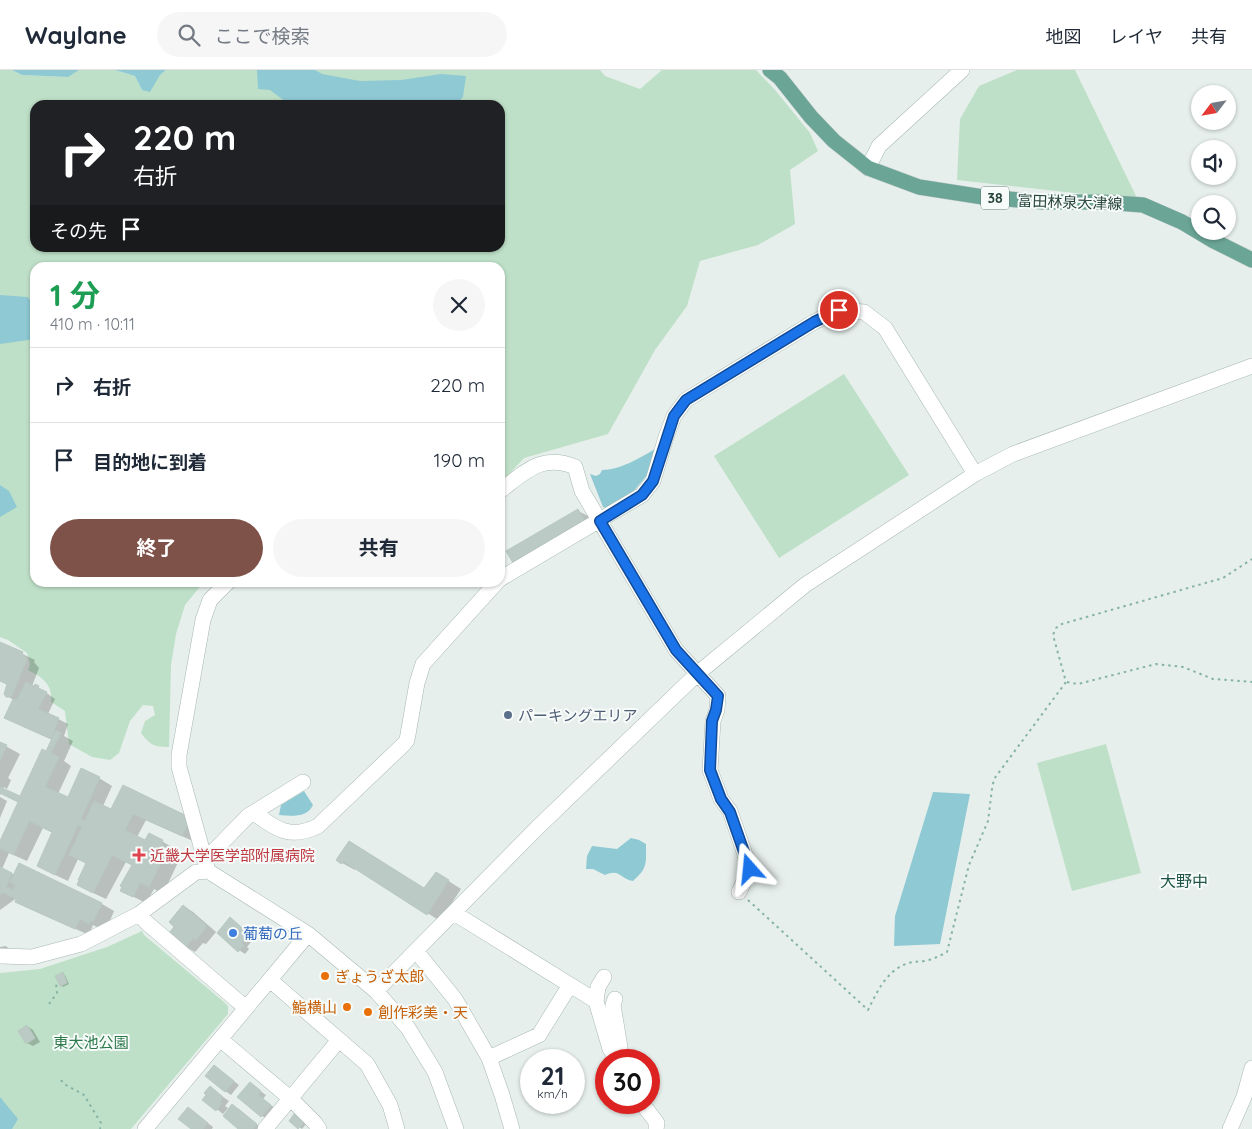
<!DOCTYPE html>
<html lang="ja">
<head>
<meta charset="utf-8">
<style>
	:root { --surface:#fff; --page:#f6f6f7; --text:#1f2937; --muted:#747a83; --line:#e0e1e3; --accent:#7f5249 }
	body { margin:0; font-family:Quicksand,"Noto Sans JP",sans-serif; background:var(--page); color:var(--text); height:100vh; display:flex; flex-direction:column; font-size:19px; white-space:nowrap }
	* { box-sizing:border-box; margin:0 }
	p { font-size:16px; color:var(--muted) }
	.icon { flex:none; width:28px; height:28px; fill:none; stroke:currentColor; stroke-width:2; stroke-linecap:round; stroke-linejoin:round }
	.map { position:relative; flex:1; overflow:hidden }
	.side { position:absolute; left:30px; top:192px; width:475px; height:325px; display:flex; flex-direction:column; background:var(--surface); border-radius:15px; box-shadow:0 1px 4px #0004 }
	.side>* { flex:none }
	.banner { position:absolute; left:30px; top:30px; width:475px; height:152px; border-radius:15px; box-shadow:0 1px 4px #0004; background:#202124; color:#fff; overflow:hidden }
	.needle { width:32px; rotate:239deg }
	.buttons { position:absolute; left:1191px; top:15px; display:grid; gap:10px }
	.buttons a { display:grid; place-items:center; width:45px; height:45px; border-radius:50%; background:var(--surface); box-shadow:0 1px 4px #0004; font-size:25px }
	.speed { position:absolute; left:520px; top:979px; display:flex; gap:10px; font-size:25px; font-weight:700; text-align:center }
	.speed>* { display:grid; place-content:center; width:65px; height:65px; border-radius:50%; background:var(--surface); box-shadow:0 1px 4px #0004; line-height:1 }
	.speed small { font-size:12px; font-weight:400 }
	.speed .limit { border:8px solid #d22; background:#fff; color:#111 }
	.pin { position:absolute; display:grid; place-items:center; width:42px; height:42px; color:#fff; margin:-21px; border:2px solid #fff; border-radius:50%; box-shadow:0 1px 5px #0007 }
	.me { position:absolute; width:55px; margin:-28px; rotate:342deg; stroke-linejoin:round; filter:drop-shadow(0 0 4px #0008) }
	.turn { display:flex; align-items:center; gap:18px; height:105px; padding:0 20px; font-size:22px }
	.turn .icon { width:65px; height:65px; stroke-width:2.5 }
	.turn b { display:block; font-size:35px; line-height:42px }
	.then { display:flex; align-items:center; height:48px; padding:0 20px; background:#0003; gap:10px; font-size:19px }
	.round { display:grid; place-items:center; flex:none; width:52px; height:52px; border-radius:26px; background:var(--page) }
	.head { display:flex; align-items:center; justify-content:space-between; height:85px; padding:0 20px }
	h1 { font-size:30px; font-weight:700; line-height:38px; color:#1e9e55 }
	.primary-button { display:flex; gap:10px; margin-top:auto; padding:10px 20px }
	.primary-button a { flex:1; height:58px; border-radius:30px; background:var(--accent); color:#fff; font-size:20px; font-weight:700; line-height:58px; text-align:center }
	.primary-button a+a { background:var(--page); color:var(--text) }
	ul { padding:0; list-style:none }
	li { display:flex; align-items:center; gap:15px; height:75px; padding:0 20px; border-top:1px solid var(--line) }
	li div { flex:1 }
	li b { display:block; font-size:19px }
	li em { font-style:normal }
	header { display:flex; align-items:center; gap:30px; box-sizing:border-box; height:70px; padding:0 25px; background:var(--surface); border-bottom:1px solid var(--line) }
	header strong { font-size:24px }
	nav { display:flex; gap:28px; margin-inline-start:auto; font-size:18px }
	.search { width:350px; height:45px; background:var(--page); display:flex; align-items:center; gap:12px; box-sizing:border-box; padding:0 18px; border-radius:28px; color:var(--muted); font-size:19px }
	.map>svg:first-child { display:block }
	.green { fill:#bfe0c8; fill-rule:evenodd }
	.water { fill:#8ec9d4 }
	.shadow { fill:#0003 }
	.building { fill:#bbcac4; stroke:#b8c9c2 }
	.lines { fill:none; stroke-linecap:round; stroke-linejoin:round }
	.minor-casing { stroke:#a8b8b2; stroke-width:16 }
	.major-casing { stroke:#c2cac8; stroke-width:16 }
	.path { stroke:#86b3a5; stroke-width:2; stroke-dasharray:2.5 4; stroke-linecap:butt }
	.minor { stroke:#fff; stroke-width:15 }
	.major { stroke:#6aa596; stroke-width:15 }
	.route-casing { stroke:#114b97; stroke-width:12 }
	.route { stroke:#1a73e8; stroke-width:9 }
	.service-dot { fill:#5c6f8a; stroke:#f7fbf9; stroke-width:2 }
	.health-dot { fill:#e0444e; stroke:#f7fbf9; stroke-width:2 }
	.shop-dot { fill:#3f7fe0; stroke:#f7fbf9; stroke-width:2 }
	.food-dot { fill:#e8710a; stroke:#f7fbf9; stroke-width:2 }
	.labels { text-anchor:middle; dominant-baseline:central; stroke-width:4; stroke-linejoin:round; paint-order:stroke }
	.shield { fill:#f7fbf9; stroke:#637a73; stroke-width:1 }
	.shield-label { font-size:14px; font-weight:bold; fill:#24423a }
	.street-label { font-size:15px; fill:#24423a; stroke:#f7fbf9 }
	.service-label { font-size:15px; fill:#4e5e75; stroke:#f7fbf9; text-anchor:start }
	.health-label { font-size:15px; fill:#be3a42; stroke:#f7fbf9; text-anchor:start }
	.shop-label { font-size:15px; fill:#366cbe; stroke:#f7fbf9; text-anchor:start }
	.food-label { font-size:15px; fill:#c56008; stroke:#f7fbf9; text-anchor:start }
	.park-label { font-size:15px; fill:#2d7a4b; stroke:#f7fbf9 }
	.neighbourhood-label { font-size:16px; fill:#1f5548; stroke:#f7fbf9 }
</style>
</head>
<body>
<header>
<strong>Waylane</strong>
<div class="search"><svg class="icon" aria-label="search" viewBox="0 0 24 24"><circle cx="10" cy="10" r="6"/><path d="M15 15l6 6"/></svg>ここで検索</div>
<nav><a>地図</a><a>レイヤ</a><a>共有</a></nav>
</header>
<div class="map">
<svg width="1252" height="1059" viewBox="0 0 1252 1059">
	<rect width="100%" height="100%" fill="#e6efeb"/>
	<path class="green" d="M0 0H12L22 5 67 7 79 0H115L135 6 142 20 166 0H600L605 6 640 19 662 0H756L776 21 810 63 818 81 790 100 795 154 758 175 700 191 687 236 655 280 608 364 524 388 500 414V198H35V512L203 513 185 535 176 564 171 595 169 677C154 677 150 675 141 663L145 651 155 645 153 636 143 635 130 651 119 683 110 690 92 687 69 674 65 641 51 632C53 614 42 607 28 600L30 594 27 583 8 570 0 567ZM35 35H500V178H35Z
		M1017 0H1075L1138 130 957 110 960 49 979 16Z
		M844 304 909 405 779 488 714 386Z
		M1106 674 1141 803 1072 821 1037 693Z
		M142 861 144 865 224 932 228 936V944L131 1059H0V903L40 899 107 877Z"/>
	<path class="water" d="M12 0H79L68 7 22 5Z
		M115 0H166L160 5 150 22 142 20 135 6Z
		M257 0H315L322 4 360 11 401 10 441 4 466 6 463 27 456 35H290L270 20 258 19Z
		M0 225 27 227 35 234V269L0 274Z
		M655 379 649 403 632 423 606 438 603 437 590 404 596 406 600 404 602 400C620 400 640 388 655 379Z
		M0 415 9 421 17 437 0 447Z
		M304 721 313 735C307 748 291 746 279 745L281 735Z
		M933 722 970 724 940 874 894 876 895 846Z
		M631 768 639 770 646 774C646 793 648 798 633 811 620 809 620 798 605 805L593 799H586L587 786 592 776 617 779Z
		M0 1027 18 1049 12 1059H0Z"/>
	<path class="shadow" d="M578 441 588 446 595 458 525 500Z
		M0 573 35 590 34 592 39 598 32 616 38 617 55 629 48 644 68 654 64 666 73 671 64 691 71 696 58 724 69 729 99 708 112 716 103 736 112 741 190 749 195 772 146 750 137 767 146 772 150 764 175 779 173 782 181 786 163 824 154 819 146 833 122 821 133 795 126 792 106 829 91 822 87 794 78 789 68 811 51 803 53 763 43 758 27 791 9 783 2 799 15 805 102 834 114 841 107 858 103 860 93 855 89 865 29 838 16 831 18 827 0 840V773L19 732 1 724 0 725V673L20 684 8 708 11 710 7 719 4 717 3 719 21 728 53 670 6 648 14 630 7 626 8 615 0 611Z
		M0 727 7 731 0 748Z
		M341 784 424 819 436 803 461 819 440 851 356 798 355 800 342 793 338 789Z
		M184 836 193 842 216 862 206 874 203 873 195 882 186 877 176 857Z
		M231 849 254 868 247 877 249 879 245 884 239 880Z
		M6 876 9 879 0 880V877Z
		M63 904 65 905 69 914 63 917 61 915Z
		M27 956 33 960 40 972 33 976 27 973Z
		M214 996 239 1015 231 1025 225 1021Z
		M250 1014 266 1025 263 1029 276 1039 268 1049 262 1046Z
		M210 1018 229 1031 225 1036 228 1038 223 1044 204 1029Z
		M233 1036 239 1039 262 1059H240Z
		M188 1038 213 1057 212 1059H193Z
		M295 1045 306 1054 302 1059 290 1051Z"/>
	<path class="building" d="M578 439 586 453 514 495 506 481Z
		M0 572 23 582 22 584 27 589 12 626 9 627H6L4 624 7 614 0 611Z
		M26 612 34 616 35 614 39 616 38 618 47 622 38 639 59 648 51 669 4 648 13 629 17 630Z
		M56 660 61 663 51 683 59 687 45 717 68 727 81 698 100 707 81 749 85 751 94 731 111 739 123 715 191 748 182 766 133 744 125 760 145 770 149 763 163 770 161 774 168 778 149 817 140 813 133 827 120 821 122 817 120 816 132 795 112 785 93 823 77 815 79 810H78L86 793 69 785 82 757 78 755 55 805 37 796 52 762 29 751 14 785 0 778V771L18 732 0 723V717L20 726 42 679 46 681Z
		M0 672 7 675 0 691Z
		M349 771 424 818 436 802 449 810 427 845 343 791 341 794 336 790Z
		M19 793 102 833 93 852 91 850 89 854 80 849 75 859 15 832 16 829 2 822 0 825V797L12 803 6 817 13 820 15 815 10 812Z
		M183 835 207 856 196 870 193 868 185 878 168 864 174 857 169 852Z
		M230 847 249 864 241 873 244 875 238 882 217 863Z
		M63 902 67 913 60 916 55 906Z
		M27 955 35 968 26 974 18 961Z
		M214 995 234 1011 225 1022 205 1006Z
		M250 1012 261 1021 258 1025 271 1035 261 1047 237 1027Z
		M210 1016 223 1027 220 1031 222 1033 216 1041 202 1030 206 1025 204 1023Z
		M232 1034 257 1054 253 1059H238L223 1046Z
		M188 1037 208 1053 203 1059H191L178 1049Z
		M294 1044 304 1052 298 1059 289 1051Z"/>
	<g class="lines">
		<g class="minor-casing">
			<path id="minor" d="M868 98 879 76 962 0
				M500 421C525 402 542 383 575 397L582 421 676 580 718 626 717 640 713 651 710 700 721 729 730 741 750 799 739 822
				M500 509 642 425 653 411 666 367 674 346 686 330 814 252 839 240 864 242 885 258 975 404
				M254 743C276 759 291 770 318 756L404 674 407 670 417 613 423 594 497 512
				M205 790 248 746 303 712
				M208 801 179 697V685L203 550 210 530 228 512
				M454 843 596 931
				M139 844 147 853 246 938
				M416 881 455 929 489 988 502 1025 512 1059
				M0 886 32 887 81 874 139 844 196 802 208 801 308 864 376 921 408 958 435 1002 456 1059
				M604 907 598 917 596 931 610 979 613 983 618 985
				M270 910 367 994 390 1035 397 1059
				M376 921 537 758 697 604 805 515 975 404 1013 384 1252 296
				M615 929 613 935 620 977 619 990
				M220 969 291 1029 315 1053 319 1059
				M489 988 539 965 570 915
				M641 1032 657 1053 656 1059
				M145 1059 308 864
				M265 1059 339 970
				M1230 1059 1244 1027 1252 998"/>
		</g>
		<g class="major-casing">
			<path id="major" d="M770 0 780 8 811 47 834 71 868 98 919 117 983 127 1044 132H1103L1143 135 1182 152 1212 170 1252 190"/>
		</g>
		<path class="path" d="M1067 612 1078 614 1156 594 1183 597 1213 609 1252 612
			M748 830 868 940C877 922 887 899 909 893 914 891 919 892 925 891 933 889 940 886 947 882L969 795 988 751 992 719 994 709 1066 612 1053 565 1056 558 1062 554 1223 508 1252 489
			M49 934 57 923 56 913 57 911
			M61 1010 64 1014 84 1025 101 1053 100 1059"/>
		<use href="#minor" class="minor"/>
		<use href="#major" class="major"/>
	</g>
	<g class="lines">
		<g class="route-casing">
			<path id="route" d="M750 799 730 742 721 729 710 700 712 651 716 640 718 626 676 580 600 451 642 425 653 411 674 346 686 330 814 252 839 240"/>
		</g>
		<use href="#route" class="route"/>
	</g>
	<circle class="service-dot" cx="508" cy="645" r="5"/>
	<path class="health-dot" d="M136.5 777.5h5v5h5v5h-5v5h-5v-5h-5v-5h5z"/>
	<circle class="shop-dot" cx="233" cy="863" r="5"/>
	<g class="food-dot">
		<circle cx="325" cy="906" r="5"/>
		<circle cx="347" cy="937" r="5"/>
		<circle cx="368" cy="942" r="5"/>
	</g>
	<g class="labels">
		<rect class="shield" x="981" y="116.5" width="28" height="23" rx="4"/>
		<g class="shield-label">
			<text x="995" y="128">38</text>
		</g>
		<g class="street-label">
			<text transform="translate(1070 132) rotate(2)">富田林泉大津線</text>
		</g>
		<g class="service-label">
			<text x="518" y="645">パーキングエリア</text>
		</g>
		<g class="health-label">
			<text x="150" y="785">近畿大学医学部附属病院</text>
		</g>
		<g class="shop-label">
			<text x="243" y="863">葡萄の丘</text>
		</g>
		<g class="food-label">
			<text x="335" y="906">ぎょうざ太郎</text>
			<text x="337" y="937" text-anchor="end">鮨横山</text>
			<text x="378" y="942">創作彩美・天</text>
		</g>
		<g class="park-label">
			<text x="91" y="972">東大池公園</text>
		</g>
		<g class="neighbourhood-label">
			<text x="1184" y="811">大野中</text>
		</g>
	</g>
</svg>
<div class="buttons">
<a><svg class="needle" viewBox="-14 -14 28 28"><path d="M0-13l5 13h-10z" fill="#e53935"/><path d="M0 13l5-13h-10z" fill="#747a83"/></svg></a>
<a><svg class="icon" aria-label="sound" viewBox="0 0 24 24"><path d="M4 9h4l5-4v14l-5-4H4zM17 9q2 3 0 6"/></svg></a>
<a><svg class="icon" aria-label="search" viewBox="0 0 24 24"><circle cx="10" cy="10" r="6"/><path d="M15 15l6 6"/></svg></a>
</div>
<div class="speed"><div>21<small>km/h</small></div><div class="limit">30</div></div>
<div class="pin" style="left:839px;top:240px;background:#d93025"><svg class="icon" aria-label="arrive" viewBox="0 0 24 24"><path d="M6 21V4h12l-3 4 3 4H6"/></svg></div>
<svg class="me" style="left:750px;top:799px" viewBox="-20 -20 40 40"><path d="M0-17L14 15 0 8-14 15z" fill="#1a73e8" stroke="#fff" stroke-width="4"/></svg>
<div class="banner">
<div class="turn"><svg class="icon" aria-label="right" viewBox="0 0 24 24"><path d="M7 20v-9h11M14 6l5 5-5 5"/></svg><div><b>220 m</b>右折</div></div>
<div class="then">その先<svg class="icon" aria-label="arrive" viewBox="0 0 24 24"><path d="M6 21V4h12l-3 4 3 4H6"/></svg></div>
</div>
<section class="side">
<div class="head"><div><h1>1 分</h1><p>410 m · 10:11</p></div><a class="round"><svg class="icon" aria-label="close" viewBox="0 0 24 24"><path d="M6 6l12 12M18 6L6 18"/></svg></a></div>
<ul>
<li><svg class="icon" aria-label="right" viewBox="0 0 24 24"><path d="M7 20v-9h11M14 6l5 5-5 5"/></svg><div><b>右折</b></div><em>220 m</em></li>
<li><svg class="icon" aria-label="arrive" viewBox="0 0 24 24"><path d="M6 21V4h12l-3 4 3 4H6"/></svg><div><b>目的地に到着</b></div><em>190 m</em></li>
</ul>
<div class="primary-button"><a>終了</a><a>共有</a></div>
</section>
</div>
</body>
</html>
